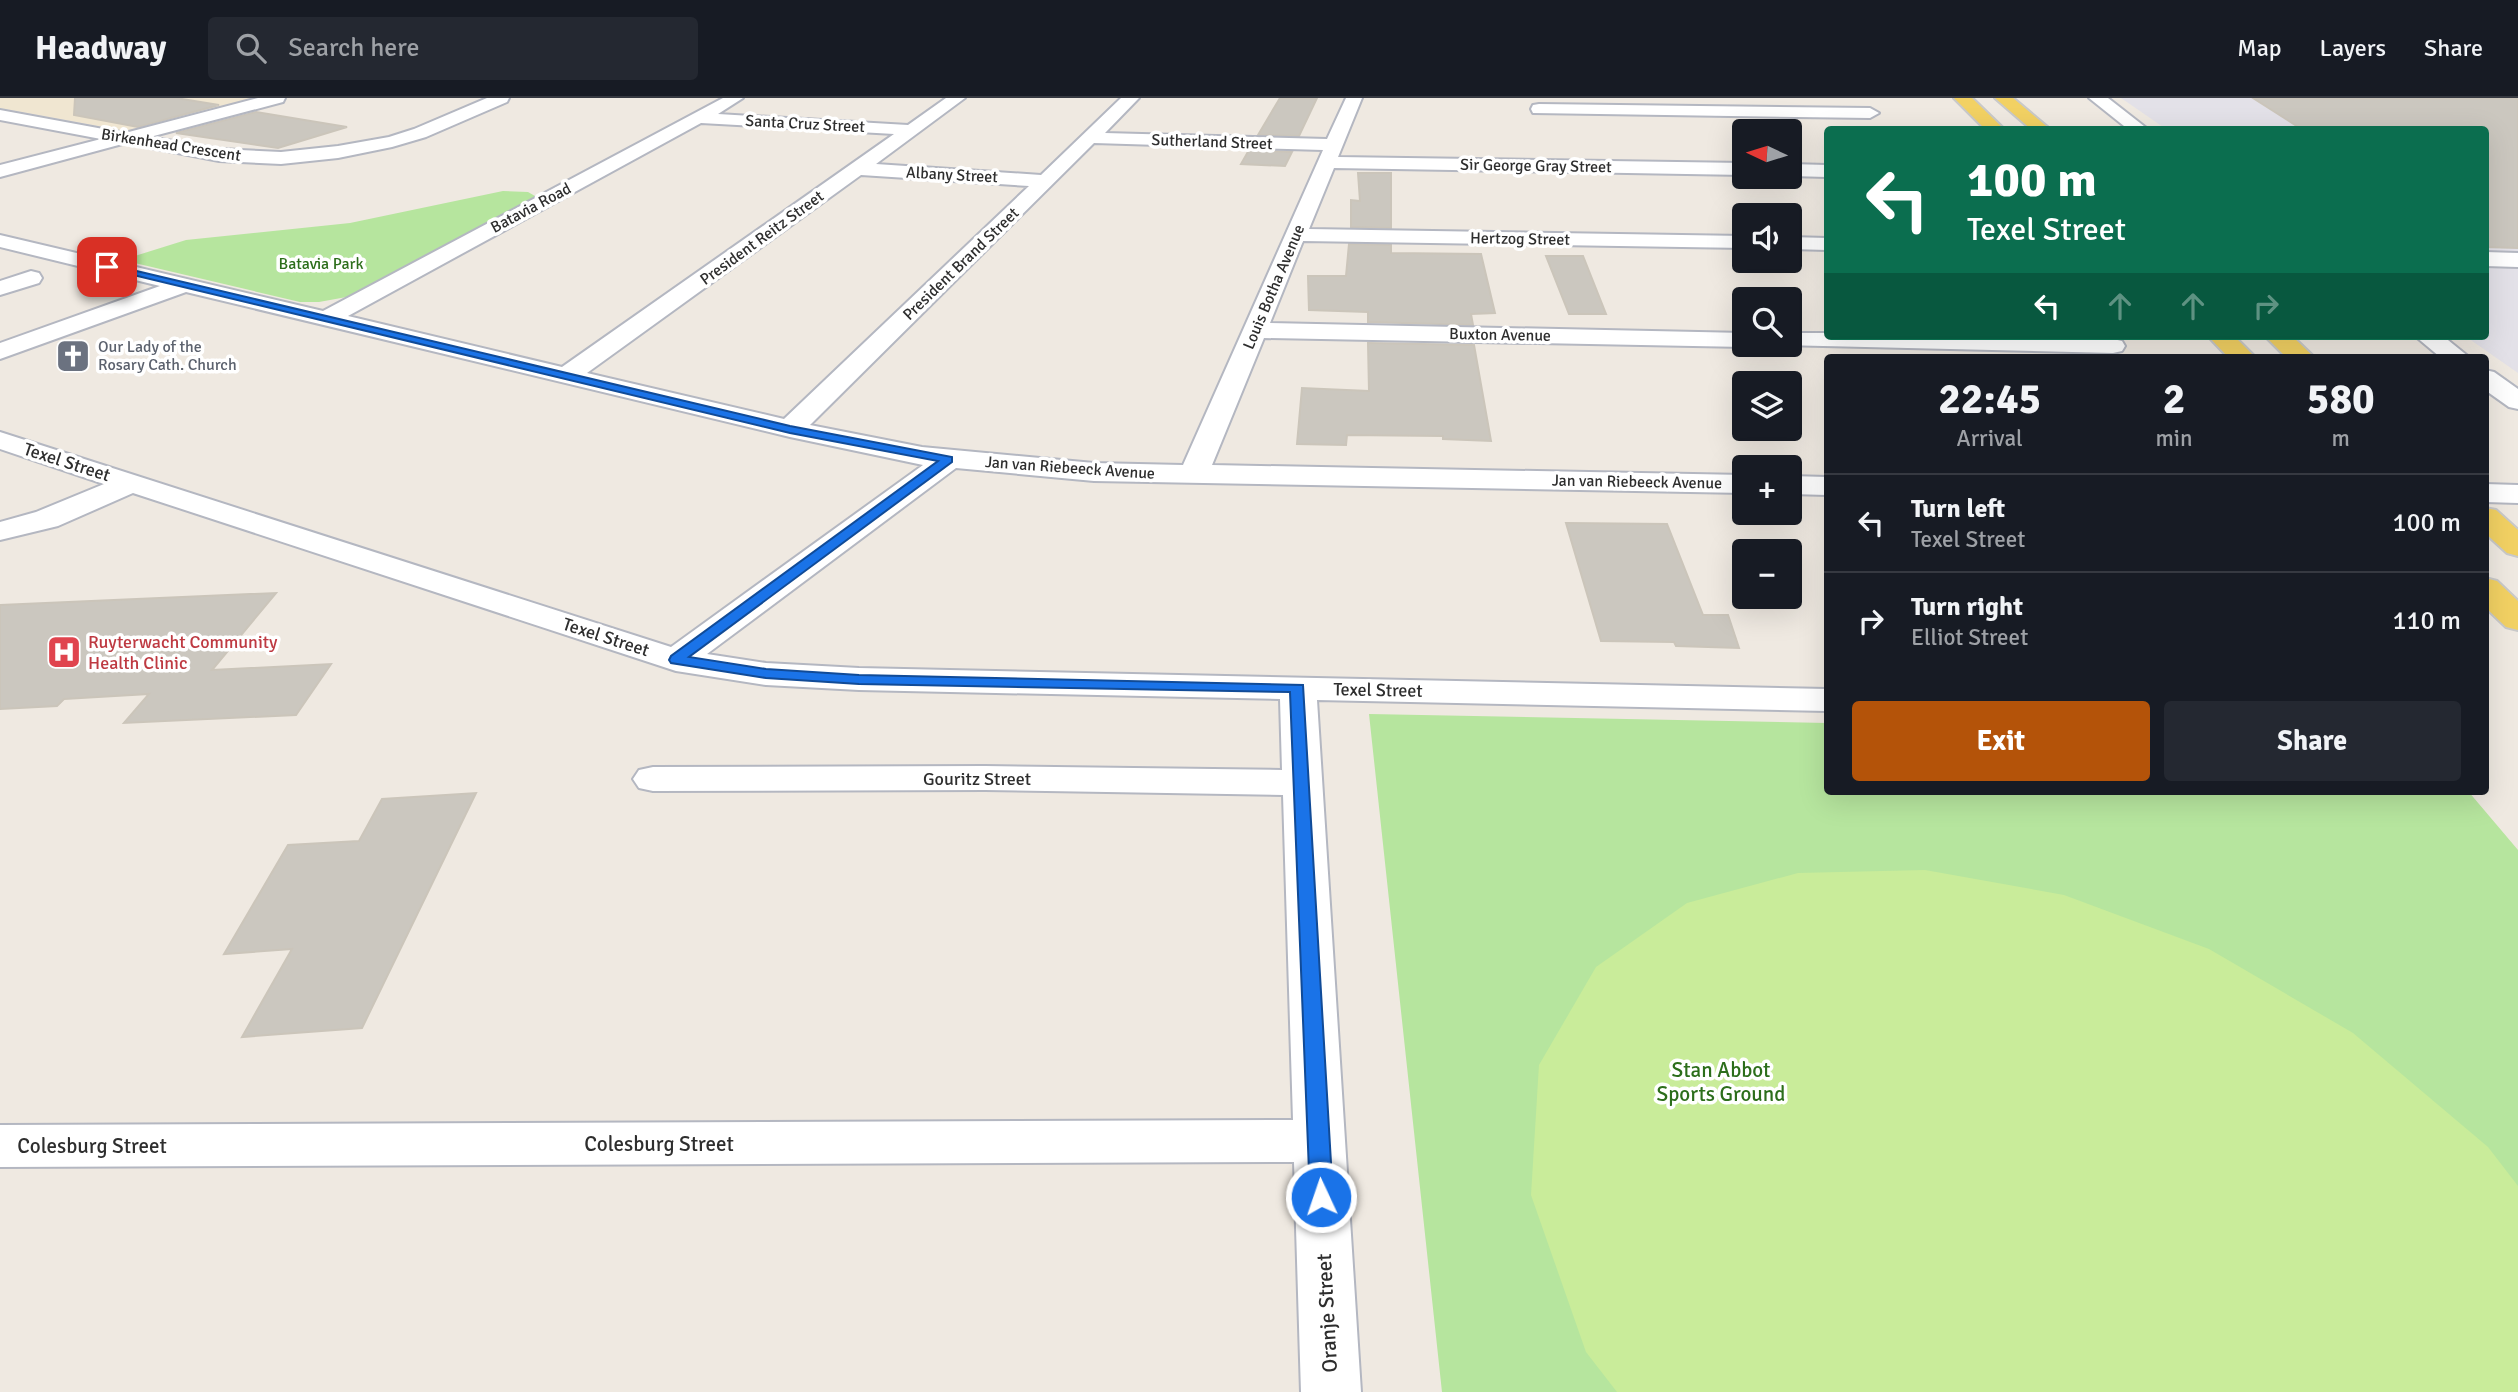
<!DOCTYPE html>
<html lang="en">
<head>
<meta charset="utf-8">
<style>
	:root { --surface:#171b24; --page:#242831; --text:#f1f3f6; --muted:#9ea1a6; --line:#363941; --accent:#b45309 }
	body { margin:0; font-family:Signika,sans-serif; background:var(--page); color:var(--text); height:100vh; display:flex; flex-direction:column; font-size:26px; white-space:nowrap }
	* { box-sizing:border-box; margin:0 }
	p { font-size:23px; color:var(--muted) }
	.icon { flex:none; width:38px; height:38px; fill:none; stroke:currentColor; stroke-width:2; stroke-linecap:round; stroke-linejoin:round }
	.map { position:relative; flex:1; overflow:hidden }
	.sheet { position:absolute; left:1824px; top:256px; width:665px; height:441px; display:flex; flex-direction:column; background:var(--surface); border-radius:7px; box-shadow:0 7px 28px #0002 }
	.sheet>* { flex:none }
	.top-card { position:absolute; left:1824px; top:28px; width:665px; height:214px; border-radius:7px; box-shadow:0 7px 28px #0002; background:#0b6e4f; color:#fff; overflow:hidden }
	.needle { width:46px; rotate:274deg }
	.controls { position:absolute; left:1732px; top:21px; display:grid; gap:14px }
	.controls a { display:grid; place-items:center; width:70px; height:70px; border-radius:7px; background:var(--surface); box-shadow:0 7px 28px #0002; font-size:35px }
	.pin { position:absolute; display:grid; place-items:center; width:60px; height:60px; color:#fff; margin:-30px; border-radius:14px; box-shadow:0 4px 10px #0006 }
	.me { position:absolute; width:77px; margin:-38px; rotate:357deg; stroke-linejoin:round; filter:drop-shadow(0 0 5px #0008) }
	.turn { display:flex; align-items:center; gap:24px; height:147px; padding:0 28px; font-size:32px }
	.turn .icon { width:91px; height:91px; stroke-width:2.5 }
	.turn b { display:block; font-size:49px; line-height:60px }
	.lanes { display:flex; align-items:center; height:66px; padding:0 28px; background:#0003; justify-content:center; gap:35px; direction:ltr }
	.lanes .off { opacity:.35 }
	.eta { display:flex; justify-content:space-evenly; align-items:center; height:119px; text-align:center }
	.eta b { font-size:42px; font-weight:700; line-height:49px }
	.cta { display:flex; gap:14px; margin-top:auto; padding:14px 28px }
	.cta a { flex:1; height:80px; border-radius:7px; background:var(--accent); color:#fff; font-size:28px; font-weight:700; line-height:80px; text-align:center }
	.cta a+a { background:var(--page); color:var(--text) }
	ul { padding:0; list-style:none }
	li { display:flex; align-items:center; gap:21px; height:98px; padding:0 28px; border-top:2px solid var(--line) }
	li div { flex:1 }
	li b { display:block; font-size:26px }
	li em { font-style:normal }
	header { display:flex; align-items:center; gap:42px; box-sizing:border-box; height:98px; padding:0 35px; background:var(--surface); border-bottom:2px solid var(--line) }
	header strong { font-size:33px }
	nav { display:flex; gap:38px; margin-inline-start:auto; font-size:24px }
	.search { width:490px; height:63px; background:var(--page); display:flex; align-items:center; gap:18px; box-sizing:border-box; padding:0 24px; border-radius:7px; color:var(--muted); font-size:26px }
	.map>svg:first-child { display:block }
	.industrial { fill:#e3e1e8 }
	.education { fill:#f0e6d1 }
	.green { fill:#b6e59e }
	.pitch { fill:#c9ec9a }
	.building { fill:#cbc7bf; stroke:#cbc5ba; stroke-width:2 }
	.lines { fill:none; stroke-linecap:round; stroke-linejoin:round }
	.minor-casing { stroke:#b4b7c1; stroke-width:4 }
	.major-casing { stroke:#c9c9c9; stroke-width:4 }
	.minor { fill:#fff; fill-rule:evenodd }
	.major { fill:#f2d163; fill-rule:evenodd }
	.route { fill:#1a73e8; stroke:#114b97; stroke-width:2 }
	.labels { text-anchor:middle; dominant-baseline:central; stroke-width:7; stroke-linejoin:round; paint-order:stroke }
	.far-street-label { font-size:16px; fill:#2e2e2e; stroke:#fff }
	.far-park-label { font-size:16px; fill:#2c6e1b; stroke:#fff }
	.far-worship-label { font-size:16px; fill:#5b616d; stroke:#fff; text-anchor:start }
	.street-label { font-size:18px; fill:#2e2e2e; stroke:#fff }
	.health-label { font-size:18px; fill:#be3a42; stroke:#fff; text-anchor:start }
	.near-park-label { font-size:21px; fill:#2c6e1b; stroke:#fff }
	.near-street-label { font-size:21px; fill:#2e2e2e; stroke:#fff }
</style>
</head>
<body>
<header>
<strong>Headway</strong>
<div class="search"><svg class="icon" aria-label="search" viewBox="0 0 24 24"><circle cx="10" cy="10" r="6"/><path d="M15 15l6 6"/></svg>Search here</div>
<nav><a>Map</a><a>Layers</a><a>Share</a></nav>
</header>
<div class="map">
<svg width="2518" height="1294" viewBox="0 0 2518 1294">
	<rect width="100%" height="100%" fill="#efe9e1"/>
	<path class="industrial" d="M2121 0H2518V275L2465 238H2485V32L2166 31Z"/>
	<path class="education" d="M0 0H260L126 33 0 10Z"/>
	<path class="green" d="M503 93 528 94 535 98 530 103 352 198 319 204H300L122 162 186 142 350 125Z
		M1369 616 1827 625V693H2468L2518 752V1294H1442Z"/>
	<path class="pitch" d="M1925 772 2064 797 2209 851 2353 935 2488 1049 2518 1088V1294H1617L1586 1254 1531 1097 1539 967 1596 869 1687 805 1798 775Z"/>
	<path class="building" d="M75 0H176L219 7 138 29 74 17Z
		M1280 0H1317L1299 38 1258 37Z
		M2253 0H2518V150L2485 149V32H2303Z
		M256 14 347 29 278 50 176 35Z
		M1249 52 1292 54 1285 68 1241 66Z
		M1358 75H1391V130L1351 129V102L1360 103Z
		M1349 146 1391 147V155L1481 156 1495 215 1471 216 1473 227 1368 224V214L1309 212 1308 178H1346Z
		M1546 158H1583L1606 216H1569Z
		M1368 245 1474 247 1491 343 1443 341V338L1347 337 1346 347 1297 346 1302 290 1369 293Z
		M1566 425 1667 426 1703 517H1728L1739 550 1676 548 1674 544 1601 543Z
		M276 495 212 572 331 566 296 617 124 625 149 596 64 601 57 608 0 611V507Z
		M476 695 362 930 242 939 292 851 224 856 288 747 359 743 382 701Z"/>
	<g class="lines">
		<g class="minor-casing">
			<path id="minor" d="M258 0H285L283 4 150 39 219 51 281 54 338 48 389 39 414 31 487 0H509L507 4 426 39 392 49 338 60 281 66 219 63 126 45 0 79V67L101 41 0 22V12L125 35Z
				M723 0H743L718 16 908 27 946 0H965L876 66 1041 77 1121 0H1139L1105 35 1327 41 1346 0H1362L1338 59 1745 65V77L1334 70 1309 131 1745 138V150L1303 143 1270 225 1745 235V247H1754L1745 249 1264 240 1212 367 1745 377V395L1094 383 956 370 707 556 766 565 859 570 1827 591V613L1317 602 1361 1294H1301L1294 1064 0 1069V1027L1293 1022 1283 697 985 692 653 693 639 690 633 681 639 672 653 669 985 668 1282 672 1280 601 859 592 766 587 676 573 133 395 58 428 0 442V424L36 414 104 386 0 351V334L671 549 923 367 790 339 186 194 0 261V245L160 188 0 149V137L323 213ZM701 25 894 36 562 269 348 218ZM1094 45 1323 52 1183 367 1094 365 922 349 810 327ZM861 77 1029 88 784 321 587 275Z
				M2089 0H2108L2149 32H2129Z
				M1539 6 1870 10 1879 15 1870 20 1533 15 1531 11 1533 7Z
				M1790 66 1827 67V79L1790 78Z
				M1790 139 1827 140V152L1790 151Z
				M2485 154 2518 155V169L2485 168Z
				M31 173 39 175 42 180 39 185 0 197V183Z
				M1790 235H1827V238L2113 241 2122 243 2125 248 2122 253 2113 255 1781 247H1790Z
				M2415 238H2443L2469 259H2440Z
				M2485 272 2494 274 2518 291V311L2509 309 2485 292Z
				M1790 378 1827 379V397L1790 396Z
				M2485 386 2518 387V405L2485 404Z"/>
		</g>
		<g class="major-casing">
			<path id="major" d="M1954 0H1972L2005 32H1986Z
				M1995 0H2013L2051 32H2032Z
				M2208 238H2234L2255 259H2228Z
				M2265 238H2292L2314 259H2286Z
				M2485 410 2496 412 2518 432V458L2507 455 2485 435Z
				M2485 480 2497 483 2518 503V532L2506 529 2485 509Z"/>
		</g>
		<use href="#minor" class="minor"/>
		<use href="#major" class="major"/>
	</g>
	<path class="route" d="M107 166 790 328 952 359V364L689 559 766 571 859 577 1303 587 1333 1099 1329 1105 1321 1108 1314 1105 1310 1099 1290 594 859 586 766 580 671 565 669 562 671 558 938 363 790 335 104 170V167Z"/>
	<defs>
		<g id="church-square" transform="scale(1.75)"><rect x="-9" y="-9" width="18" height="18" rx="4" fill="#6b7280" stroke="#fff"/><path d="M-1.2-6h2.4v3.5h3.3v2.4h-3.3V6h-2.4V-.1h-3.3v-2.4h3.3Z" fill="#fff"/></g>
		<g id="hospital-square" transform="scale(1.75)"><rect x="-9" y="-9" width="18" height="18" rx="4" fill="#e0444e" stroke="#fff"/><path d="M-5-5h3v3.5h4V-5h3V5h-3V1.5h-4V5h-3Z" fill="#fff"/></g>
	</defs>
	<g fill-rule="evenodd">
		<use href="#church-square" x="73" y="258"/>
		<use href="#hospital-square" x="64" y="554"/>
	</g>
	<g class="labels">
		<g class="far-street-label">
			<text transform="translate(805 26) rotate(3)">Santa Cruz Street</text>
			<text transform="translate(1212 44) rotate(2)">Sutherland Street</text>
			<text transform="translate(171 47) rotate(9)">Birkenhead Crescent</text>
			<text transform="translate(1536 68) rotate(1)">Sir George Gray Street</text>
			<text transform="translate(952 77) rotate(3)">Albany Street</text>
			<text transform="translate(531 110) rotate(-28)">Batavia Road</text>
			<text transform="translate(762 140) rotate(-36)">President Reitz Street</text>
			<text transform="translate(1520 141) rotate(1)">Hertzog Street</text>
			<text transform="translate(961 166) rotate(-44)">President Brand Street</text>
			<text transform="translate(1274 189) rotate(-67)">Louis Botha Avenue</text>
			<text transform="translate(1500 237) rotate(1)">Buxton Avenue</text>
			<text transform="translate(1070 370) rotate(4)">Jan van Riebeeck Avenue</text>
			<text transform="translate(1637 384) rotate(1)">Jan van Riebeeck Avenue</text>
		</g>
		<g class="far-park-label">
			<text x="321" y="166">Batavia Park</text>
		</g>
		<g class="far-worship-label">
			<text x="98" y="249">Our Lady of the<tspan x="98" dy="18">Rosary Cath. Church</tspan></text>
		</g>
		<g class="street-label">
			<text transform="translate(67 364) rotate(18)">Texel Street</text>
			<text transform="translate(606 539) rotate(18)">Texel Street</text>
			<text transform="translate(1378 592) rotate(1)">Texel Street</text>
			<text x="977" y="681">Gouritz Street</text>
		</g>
		<g class="health-label">
			<text x="88" y="544">Ruyterwacht Community<tspan x="88" dy="21">Health Clinic</tspan></text>
		</g>
		<g class="near-park-label">
			<text x="1721" y="972">Stan Abbot<tspan x="1721" dy="24">Sports Ground</tspan></text>
		</g>
		<g class="near-street-label">
			<text x="659" y="1046">Colesburg Street</text>
			<text x="92" y="1048">Colesburg Street</text>
			<text transform="translate(1327 1215) rotate(-93)">Oranje Street</text>
		</g>
	</g>
</svg>
<div class="controls">
<a><svg class="needle" viewBox="-14 -14 28 28"><path d="M0-13l5 13h-10z" fill="#e53935"/><path d="M0 13l5-13h-10z" fill="#9ea1a6"/></svg></a>
<a><svg class="icon" aria-label="sound" viewBox="0 0 24 24"><path d="M4 9h4l5-4v14l-5-4H4zM17 9q2 3 0 6"/></svg></a>
<a><svg class="icon" aria-label="search" viewBox="0 0 24 24"><circle cx="10" cy="10" r="6"/><path d="M15 15l6 6"/></svg></a>
<a><svg class="icon" aria-label="layers" viewBox="0 0 24 24"><path d="M12 4l9 5-9 5-9-5zM3 14l9 5 9-5"/></svg></a>
<a>+</a>
<a>−</a>
</div>
<div class="pin" style="left:107px;top:169px;background:#d93025"><svg class="icon" aria-label="arrive" viewBox="0 0 24 24"><path d="M6 21V4h12l-3 4 3 4H6"/></svg></div>
<svg class="me" style="left:1321px;top:1099px" viewBox="-20 -20 40 40"><circle r="17" fill="#1a73e8" stroke="#fff" stroke-width="3"/><path d="M0-11L8 9 0 5-8 9z" fill="#fff"/></svg>
<div class="top-card">
<div class="turn"><svg class="icon" aria-label="left" viewBox="0 0 24 24"><path d="M17 20v-9H6M10 6l-5 5 5 5"/></svg><div><b>100 m</b>Texel Street</div></div>
<div class="lanes"><svg class="icon" aria-label="left" viewBox="0 0 24 24"><path d="M17 20v-9H6M10 6l-5 5 5 5"/></svg><svg class="icon off" aria-label="ahead" viewBox="0 0 24 24"><path d="M12 20V5M6 11l6-6 6 6"/></svg><svg class="icon off" aria-label="ahead" viewBox="0 0 24 24"><path d="M12 20V5M6 11l6-6 6 6"/></svg><svg class="icon off" aria-label="right" viewBox="0 0 24 24"><path d="M7 20v-9h11M14 6l5 5-5 5"/></svg></div>
</div>
<section class="sheet">
<div class="eta">
<div><b>22:45</b><p>Arrival</p></div>
<div><b>2</b><p>min</p></div>
<div><b>580</b><p>m</p></div>
</div>
<ul>
<li><svg class="icon" aria-label="left" viewBox="0 0 24 24"><path d="M17 20v-9H6M10 6l-5 5 5 5"/></svg><div><b>Turn left</b><p>Texel Street</p></div><em>100 m</em></li>
<li><svg class="icon" aria-label="right" viewBox="0 0 24 24"><path d="M7 20v-9h11M14 6l5 5-5 5"/></svg><div><b>Turn right</b><p>Elliot Street</p></div><em>110 m</em></li>
</ul>
<div class="cta"><a>Exit</a><a>Share</a></div>
</section>
</div>
</body>
</html>
